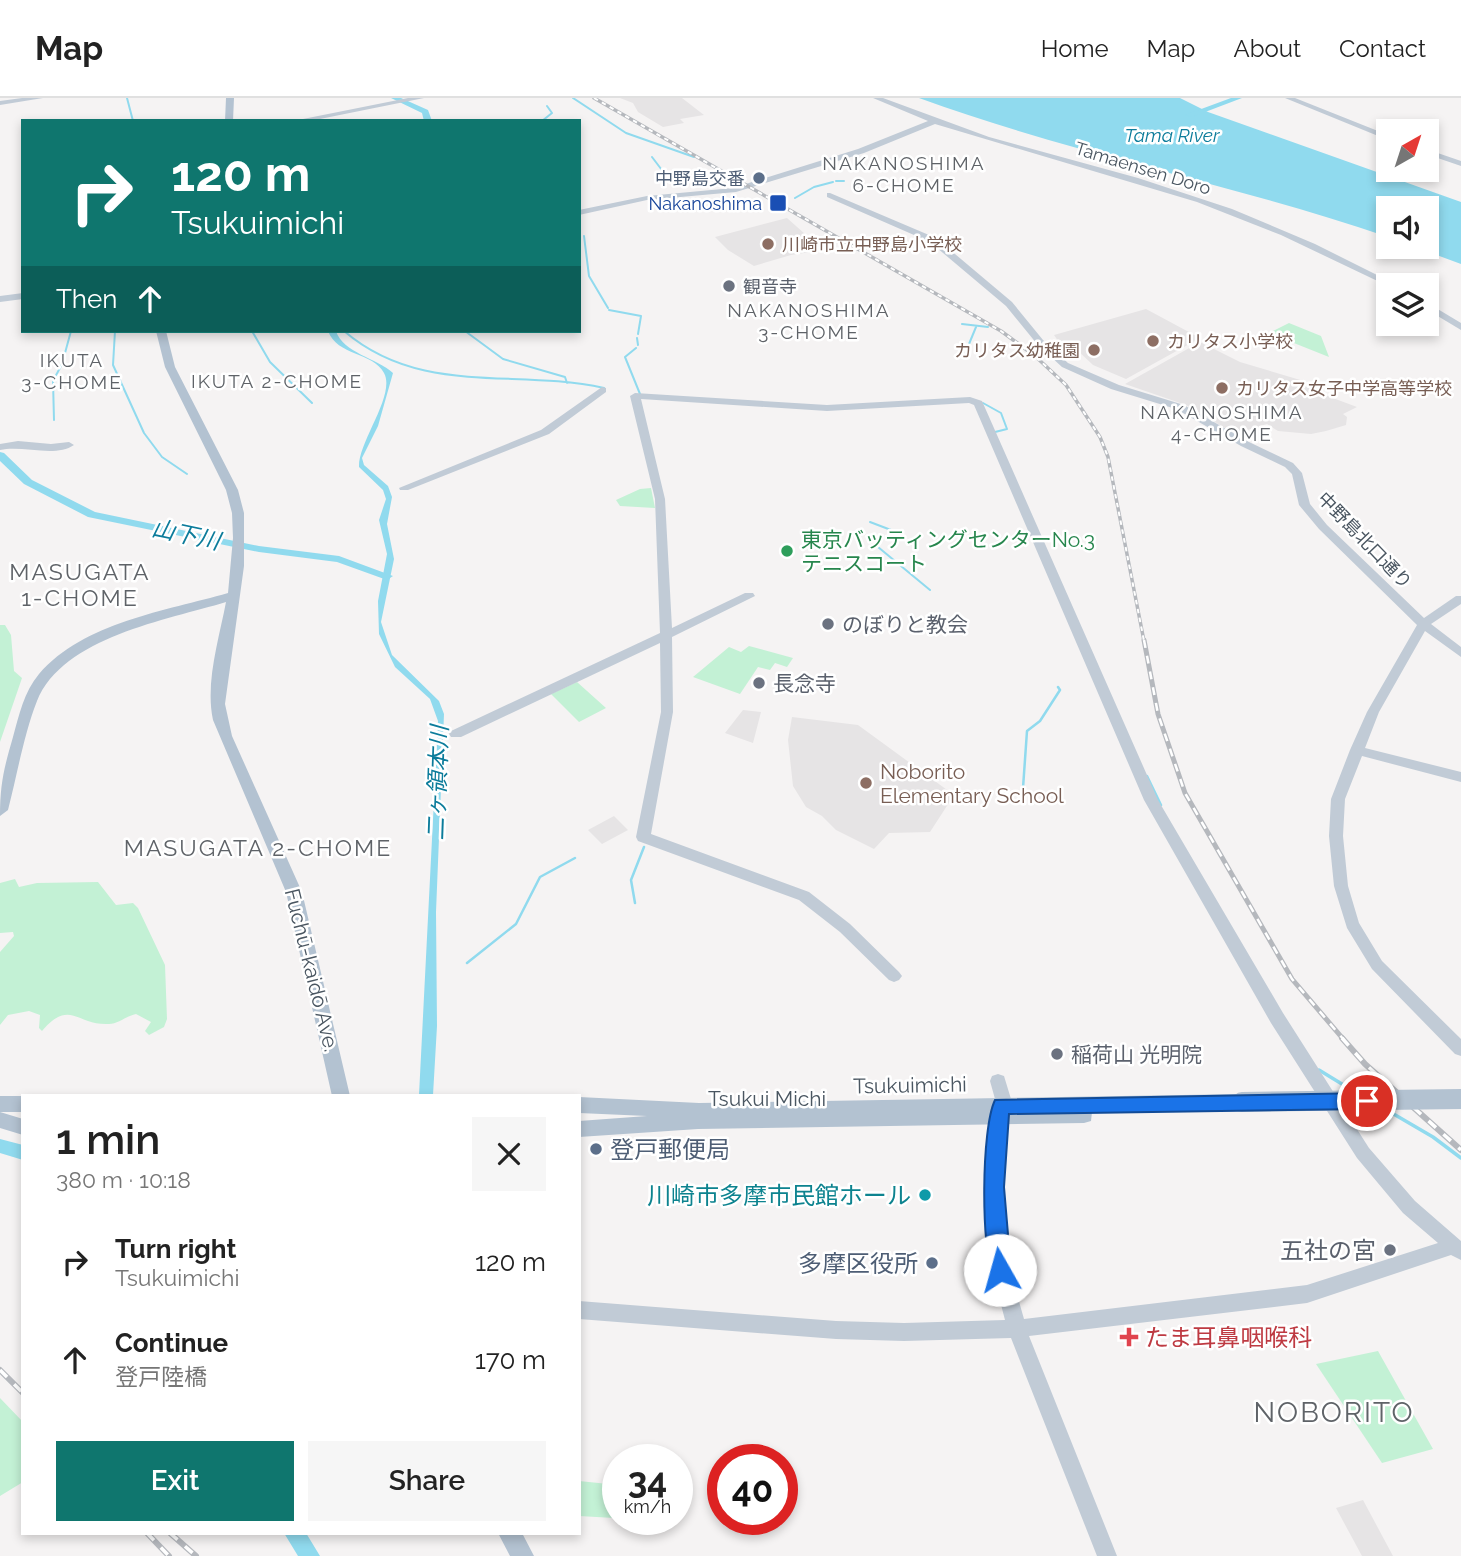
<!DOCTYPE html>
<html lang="en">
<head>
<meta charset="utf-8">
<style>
	:root { --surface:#fff; --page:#f6f6f6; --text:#222; --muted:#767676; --line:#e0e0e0; --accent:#0f766e }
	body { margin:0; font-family:Raleway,"Noto Sans JP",sans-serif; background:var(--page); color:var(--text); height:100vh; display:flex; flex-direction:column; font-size:26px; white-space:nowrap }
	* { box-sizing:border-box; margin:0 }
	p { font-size:23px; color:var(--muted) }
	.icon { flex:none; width:38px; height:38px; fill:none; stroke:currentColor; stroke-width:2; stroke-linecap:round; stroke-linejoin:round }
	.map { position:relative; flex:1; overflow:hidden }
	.side { position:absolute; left:21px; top:996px; width:560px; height:441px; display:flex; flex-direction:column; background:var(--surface); border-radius:0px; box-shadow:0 4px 10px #0003 }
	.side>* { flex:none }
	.banner { position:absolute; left:21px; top:21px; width:560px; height:214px; border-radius:0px; box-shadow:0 4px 10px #0003; background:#0f766e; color:#fff; overflow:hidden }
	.needle { width:46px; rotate:39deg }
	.tools { position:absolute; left:1376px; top:21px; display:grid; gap:14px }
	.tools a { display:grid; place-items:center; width:63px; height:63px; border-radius:0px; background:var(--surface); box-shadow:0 4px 10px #0003; font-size:35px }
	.speed { position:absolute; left:602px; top:1346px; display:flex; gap:14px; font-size:35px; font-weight:700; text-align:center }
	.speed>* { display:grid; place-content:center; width:91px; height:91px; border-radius:50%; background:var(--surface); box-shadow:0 4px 10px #0003; line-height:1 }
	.speed small { font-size:18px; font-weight:400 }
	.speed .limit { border:10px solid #d22; background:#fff; color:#111 }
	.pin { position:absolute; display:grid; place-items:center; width:60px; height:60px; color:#fff; margin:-30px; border:4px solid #fff; border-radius:50%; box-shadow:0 2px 7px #0007 }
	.me { position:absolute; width:77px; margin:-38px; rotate:353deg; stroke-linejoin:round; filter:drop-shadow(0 0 5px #0008) }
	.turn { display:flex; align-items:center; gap:24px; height:147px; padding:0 35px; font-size:32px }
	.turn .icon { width:91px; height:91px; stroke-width:2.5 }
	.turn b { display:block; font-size:49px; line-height:60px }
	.then { display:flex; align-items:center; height:66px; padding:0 35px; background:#0003; gap:14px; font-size:26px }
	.round { display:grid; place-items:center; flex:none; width:74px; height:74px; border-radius:0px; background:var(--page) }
	.head { display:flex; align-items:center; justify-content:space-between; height:119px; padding:0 35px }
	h1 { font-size:42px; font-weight:600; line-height:52px }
	.cta { display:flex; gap:14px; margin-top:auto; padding:14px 35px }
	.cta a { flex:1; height:80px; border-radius:0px; background:var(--accent); color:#fff; font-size:28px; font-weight:600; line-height:80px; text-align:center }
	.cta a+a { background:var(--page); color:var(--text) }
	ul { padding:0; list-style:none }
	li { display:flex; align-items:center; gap:21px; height:98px; padding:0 35px }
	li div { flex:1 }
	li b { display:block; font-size:26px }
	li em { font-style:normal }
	header { display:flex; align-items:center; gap:42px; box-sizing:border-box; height:98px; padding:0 35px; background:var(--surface); border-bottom:2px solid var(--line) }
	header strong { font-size:33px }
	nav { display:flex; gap:38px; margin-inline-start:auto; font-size:24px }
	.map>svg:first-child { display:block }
	.education { fill:#e6e4e5 }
	.green { fill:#c3f1d5 }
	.water { fill:#90daee }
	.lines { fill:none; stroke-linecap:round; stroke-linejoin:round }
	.stream-far2 { stroke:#90daee; stroke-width:2 }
	.stream-far1 { stroke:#90daee; stroke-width:2.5 }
	.stream { stroke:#90daee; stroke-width:3.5 }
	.river { fill:#90daee; fill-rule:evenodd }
	.secondary { fill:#c1cbd6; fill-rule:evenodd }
	.primary { fill:#b3c2d1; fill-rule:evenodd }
	.rail-far2-casing { stroke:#b5b8bd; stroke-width:3.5 }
	.rail-far1-casing { stroke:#b5b8bd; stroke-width:5 }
	.rail-casing { stroke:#b5b8bd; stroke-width:6 }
	.rail-far2 { stroke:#fff; stroke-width:2; stroke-dasharray:4.5; stroke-linecap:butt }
	.rail-far1 { stroke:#fff; stroke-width:2.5; stroke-dasharray:8; stroke-linecap:butt }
	.rail { stroke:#fff; stroke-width:3.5; stroke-dasharray:10; stroke-linecap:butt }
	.primary-bridge { stroke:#b3c2d1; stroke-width:20 }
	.route { fill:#1a73e8; stroke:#114b97; stroke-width:2 }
	.service-dot { fill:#5c6f8a; stroke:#fff; stroke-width:2.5 }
	.transit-dot { fill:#1a4fb4; stroke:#fff; stroke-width:2.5 }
	.education-dot { fill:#8d6e63; stroke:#fff; stroke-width:2.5 }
	.worship-dot { fill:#6b7280; stroke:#fff; stroke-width:2.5 }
	.leisure-dot { fill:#2e9e5b; stroke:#fff; stroke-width:2.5 }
	.culture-dot { fill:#0f9aa8; stroke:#fff; stroke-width:2.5 }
	.health-dot { fill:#e0444e; stroke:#fff; stroke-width:2.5 }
	.labels { text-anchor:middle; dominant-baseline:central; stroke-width:5; stroke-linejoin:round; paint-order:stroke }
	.far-street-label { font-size:18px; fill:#4a5661; stroke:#fff }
	.far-service-label { font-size:18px; fill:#4e5e75; stroke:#fff; text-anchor:end }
	.far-transit-label { font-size:18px; fill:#164399; stroke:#fff; text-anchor:end }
	.far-education-label { font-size:18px; fill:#785e54; stroke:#fff; text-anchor:start }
	.far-worship-label { font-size:18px; fill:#5b616d; stroke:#fff; text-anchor:start }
	.far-water-label { font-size:19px; font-style:italic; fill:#0c7c9b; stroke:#fff }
	.far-neighbourhood-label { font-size:19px; letter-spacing:2px; fill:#5f6368; stroke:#fff }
	.leisure-label { font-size:21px; fill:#27864d; stroke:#fff; text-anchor:start }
	.worship-label { font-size:21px; fill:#5b616d; stroke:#fff; text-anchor:start }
	.education-label { font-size:21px; fill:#785e54; stroke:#fff; text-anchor:start }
	.street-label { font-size:21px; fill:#4a5661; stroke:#fff }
	.water-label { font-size:23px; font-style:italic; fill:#0c7c9b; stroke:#fff }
	.neighbourhood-label { font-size:23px; letter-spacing:2px; fill:#5f6368; stroke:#fff }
	.near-service-label { font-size:24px; fill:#4e5e75; stroke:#fff; text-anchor:start }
	.near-culture-label { font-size:24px; fill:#0d838f; stroke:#fff; text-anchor:end }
	.near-worship-label { font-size:24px; fill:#5b616d; stroke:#fff; text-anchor:end }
	.near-health-label { font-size:24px; fill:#be3a42; stroke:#fff; text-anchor:start }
	.near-neighbourhood-label { font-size:28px; letter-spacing:2px; fill:#5f6368; stroke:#fff }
</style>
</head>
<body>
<header>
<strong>Map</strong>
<nav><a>Home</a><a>Map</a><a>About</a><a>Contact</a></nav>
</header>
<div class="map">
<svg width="1461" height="1458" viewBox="0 0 1461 1458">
	<rect width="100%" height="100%" fill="#f5f3f3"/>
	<path class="education" d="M620 0H682L704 17 680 21 684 25 663 29 638 14 633 5Z
		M787 120 823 152 791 157 754 168 728 152 715 139Z
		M1146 211 1200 240 1126 281 1093 267 1076 251 1065 253 1054 237Z
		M1200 244 1240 264 1307 284 1305 288 1314 293 1357 309 1343 316 1347 319 1346 327 1326 333 1311 336 1278 333 1267 326 1235 336 1186 307 1125 286Z
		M743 612 761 614 753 645 725 635Z
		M792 619 858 627 954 697 930 734 889 735 874 751 836 732 822 718 806 709 793 688 788 642Z
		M614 718 628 732 602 746 588 732Z
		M1363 1402 1393 1458H1362L1336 1410Z"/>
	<path class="green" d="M1289 225 1321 238 1329 259 1269 235Z
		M651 390 655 410 620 408 616 402 640 391Z
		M0 527H5L11 537 14 573 22 580 0 644Z
		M749 548 793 560 787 569 775 565 770 572 758 569 740 596 693 579 729 549 741 554Z
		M577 584 606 610 579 624 551 596Z
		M15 781 19 789 37 785 98 784 116 807 133 805 138 810 165 867 167 921 164 929 149 937 145 933 151 924 136 916C126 918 118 926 109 926 77 928 70 900 42 933L39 930 40 917 29 913 8 917 0 927V854L14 838 13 834 0 835V785Z
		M1378 1253 1433 1351 1382 1365 1316 1266Z
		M0 1300 23 1324V1384L0 1398Z
		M579 1383 618 1387 614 1420 579 1418Z"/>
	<path class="water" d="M919 0H1180L1208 14 1461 104V166L1415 149H1426V110H1388V139C1234 86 1072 56 919 0Z
		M328 233H336C343 255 377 260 393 275L378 328 362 360 364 367 388 388 392 399 387 426 394 461 381 524 392 557 439 603 444 616 436 814 437 928 433 997H419L438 623 430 601 395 569 379 536 378 503 387 456 379 422 386 401 383 392 359 369C358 344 396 297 384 275 373 254 337 258 328 233Z"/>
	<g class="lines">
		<path class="stream-far2" d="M127 0 133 23
			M573 0 626 35 694 59
			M542 23 552 15 547 8
			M652 59 674 88
			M836 83H844
			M795 100 814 89 833 84
			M584 138 589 178 608 210
			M609 212 641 218 638 236
			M962 226 988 229
			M115 233 113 267 144 335 162 359 187 376
			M252 233 270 264 312 305
			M344 233C421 299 514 270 604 290
			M465 233 503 261 565 279 567 285
			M637 240 638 247
			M969 246 976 229
			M636 250 625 259 640 296
			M983 305 1001 315 1007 331 995 334
			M54 322 53 283 62 266 71 233
			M870 424 891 432
			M878 449 930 492"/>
		<path class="stream-far1" d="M1147 678 1161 707
			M1023 690 1027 633 1040 623 1060 592 1058 589
			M635 805 631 782 644 749
			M467 865 516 826 540 779 575 760"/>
		<path class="stream" d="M1319 972 1355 994
			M1385 1011 1433 1039 1461 1060"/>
		<path class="river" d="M391 0H401L428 12 432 23H424L422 15Z
			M1231 0H1242L1192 19 1185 17Z
			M0 354 4 355 32 382 95 414 259 448 339 458 393 478 387 482 337 464 259 454 88 419 24 386 0 363Z
			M0 1041 23 1047V1062L0 1055Z
			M284 1435H306L320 1458H298Z"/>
		<path class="secondary" d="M22 0H43L0 7V3Z
			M408 0H424L310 23H293Z
			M873 0H883L989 39 1138 80 1232 111 1315 146 1397 187 1388 188 1281 137 1197 104 935 26 864 55 736 94 647 102 579 117V112L647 98 733 90 858 51 928 23Z
			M1285 0H1295L1388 37V42Z
			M1426 51 1461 63V68L1426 56Z
			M830 95 936 140 1012 204 1043 242 1068 265 1119 287 1184 307 1249 344 1293 365 1302 375 1310 406 1327 427 1424 520 1456 498H1461V506L1431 526 1461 549V559L1425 533 1379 614 1365 650 1461 674V684L1362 658 1345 701 1343 738 1348 788 1359 825 1382 863 1461 941V958L1455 956 1372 871 1347 830 1334 788 1329 738 1331 701 1350 652 1367 614 1417 527 1319 431 1299 407 1292 376 1285 369 1241 348 1176 311 1111 291 1062 269 1037 246 1006 208 930 144 827 99V95Z
			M23 195V201L0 204V198Z
			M1426 204 1461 225V232L1426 211Z
			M602 289 606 290V294L549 336 408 392H400L399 390 541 332Z
			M635 295 827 307 970 299 982 303 1158 702 1283 915 1369 1050 1415 1103 1461 1143V1162L1451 1157 1307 1205 1029 1238 1117 1458H1097L1011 1240 904 1243 836 1241 579 1221V1203L836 1223 904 1225 1005 1222 992 1172 985 1116 989 1030 995 1001 990 983 992 978 998 976 1004 978 1011 1001 1005 1030 1003 1116 1010 1172 1024 1221 1307 1187 1438 1145 1403 1115 1357 1060 1271 925 1144 702 974 307 969 305 827 313 641 301 665 401 672 530 745 495H753L755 498 672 539 673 614 651 736 809 794 850 826 899 874 902 878 899 882 894 884 889 882 840 834 799 802 638 743 636 739 661 614 660 545 461 639H451L449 636 451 633 660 535 655 401 630 298Z
			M18 343 51 346 69 344 74 347C55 360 23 347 0 352V346Z"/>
		<path class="primary" d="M226 0H234L233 23H225Z
			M156 233H166L175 269 238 392 244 415V468L225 606 232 638 302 794 350 998H332L286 794 213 622C205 585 219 541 226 504 167 522 63 539 37 603 24 636 17 677 8 712L0 718C0 686 4 670 13 639 19 617 24 594 39 576 84 524 166 513 228 495L233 440 232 415 226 392 165 269Z
			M1242 996 1249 998 1251 1004 1249 1010 1242 1012 1092 1014 1091 1023 1084 1025 698 1031 579 1039V1023L647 1018 579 1015V999L699 1005Z
			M0 998H23V1014H0Z
			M0 1014 23 1021V1037L0 1030Z
			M498 1435H522L534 1458H510Z"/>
		<g class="rail-far2-casing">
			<path id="rail-far2" d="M594 0 1001 233 1035 258 1066 287 1100 339 1108 359 1144 543"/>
		</g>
		<g class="rail-far1-casing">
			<path id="rail-far1" d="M1144 542 1158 616 1185 695 1292 881 1344 942"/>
		</g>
		<g class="rail-casing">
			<path id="rail" d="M1342 940 1365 966 1461 1052
				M0 1272 23 1295
				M147 1435 169 1458
				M170 1435 196 1458"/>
		</g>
		<use href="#rail-far2" class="rail-far2"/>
		<use href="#rail-far1" class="rail-far1"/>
		<use href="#rail" class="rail"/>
		<path class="primary-bridge" d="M1242 1004 1461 1001"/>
	</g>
	<path class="route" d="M1367 995 1374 997 1377 1003 1374 1008 1367 1011 1009 1016 1004 1089 1011 1172 1008 1179 1000 1182 993 1179C981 1151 981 1031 995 1002Z"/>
	<g class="service-dot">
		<circle cx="759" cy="80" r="7"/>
		<circle cx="596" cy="1051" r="7"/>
		<circle cx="932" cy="1165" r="7"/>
	</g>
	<rect class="transit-dot" x="769" y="96" width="18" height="18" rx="3.5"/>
	<g class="education-dot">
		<circle cx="768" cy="146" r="7"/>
		<circle cx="1153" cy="243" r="7"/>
		<circle cx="1094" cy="252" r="7"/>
		<circle cx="1222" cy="290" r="7"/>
		<circle cx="866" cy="685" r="7"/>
	</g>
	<g class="worship-dot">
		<circle cx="729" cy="188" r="7"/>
		<circle cx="828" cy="526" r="7"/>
		<circle cx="759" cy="585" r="7"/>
		<circle cx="1057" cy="956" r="7"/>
		<circle cx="1390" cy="1152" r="7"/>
	</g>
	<circle class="leisure-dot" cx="787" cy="453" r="7"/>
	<circle class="culture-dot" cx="925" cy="1097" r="7"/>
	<path class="health-dot" d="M1125.5 1228.5h7v7h7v7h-7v7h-7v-7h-7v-7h7z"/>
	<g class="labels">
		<g class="far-street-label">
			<text transform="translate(1143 70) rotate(17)">Tamaensen Doro</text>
			<text transform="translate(1365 442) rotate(46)">中野島北口通り</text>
		</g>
		<g class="far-service-label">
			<text x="745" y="80">中野島交番</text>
		</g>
		<g class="far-transit-label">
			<text x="762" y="105">Nakanoshima</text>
		</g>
		<g class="far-education-label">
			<text x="782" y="146">川崎市立中野島小学校</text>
			<text x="1167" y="243">カリタス小学校</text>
			<text x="1080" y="252" text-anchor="end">カリタス幼稚園</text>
			<text x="1236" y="290">カリタス女子中学高等学校</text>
		</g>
		<g class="far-worship-label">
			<text x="743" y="188">観音寺</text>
		</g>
		<g class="far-water-label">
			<text x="1172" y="37">Tama River</text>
		</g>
		<g class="far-neighbourhood-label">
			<text x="904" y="65">NAKANOSHIMA<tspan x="904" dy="22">6-CHOME</tspan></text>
			<text x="809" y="212">NAKANOSHIMA<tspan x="809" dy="22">3-CHOME</tspan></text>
			<text x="72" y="262">IKUTA<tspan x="72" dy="22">3-CHOME</tspan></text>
			<text x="277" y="283">IKUTA 2-CHOME</text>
			<text x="1222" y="314">NAKANOSHIMA<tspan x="1222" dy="22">4-CHOME</tspan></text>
		</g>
		<g class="leisure-label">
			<text x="801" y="441">東京バッティングセンターNo.3<tspan x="801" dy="24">テニスコート</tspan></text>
		</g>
		<g class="worship-label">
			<text x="842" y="526">のぼりと教会</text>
			<text x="773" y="585">長念寺</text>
			<text x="1071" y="956">稲荷山 光明院</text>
		</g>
		<g class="education-label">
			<text x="880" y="673">Noborito<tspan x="880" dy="24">Elementary School</tspan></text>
		</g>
		<g class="street-label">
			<text transform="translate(312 872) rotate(76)">Fuchū-kaidō Ave.</text>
			<text transform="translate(910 987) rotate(-1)">Tsukuimichi</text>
			<text x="767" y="1000">Tsukui Michi</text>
		</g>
		<g class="water-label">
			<text transform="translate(186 436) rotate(12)">山下川</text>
			<text transform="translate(437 685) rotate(-88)">二ヶ領本川</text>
		</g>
		<g class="neighbourhood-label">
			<text x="80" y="473">MASUGATA<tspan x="80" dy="26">1-CHOME</tspan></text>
			<text x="258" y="749">MASUGATA 2-CHOME</text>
		</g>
		<g class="near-service-label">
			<text x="610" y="1051">登戸郵便局</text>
			<text x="918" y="1165" text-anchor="end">多摩区役所</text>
		</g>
		<g class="near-culture-label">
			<text x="911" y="1097">川崎市多摩市民館ホール</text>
		</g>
		<g class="near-worship-label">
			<text x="1376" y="1152">五社の宮</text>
		</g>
		<g class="near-health-label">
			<text x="1145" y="1239">たま耳鼻咽喉科</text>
		</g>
		<g class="near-neighbourhood-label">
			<text x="1334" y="1314">NOBORITO</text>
		</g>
	</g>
</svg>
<div class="tools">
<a><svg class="needle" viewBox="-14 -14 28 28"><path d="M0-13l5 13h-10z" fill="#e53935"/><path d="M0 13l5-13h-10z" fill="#767676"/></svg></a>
<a><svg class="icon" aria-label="sound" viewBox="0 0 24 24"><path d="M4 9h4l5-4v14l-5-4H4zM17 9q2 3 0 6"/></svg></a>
<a><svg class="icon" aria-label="layers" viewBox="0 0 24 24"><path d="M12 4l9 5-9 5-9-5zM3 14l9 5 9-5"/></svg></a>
</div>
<div class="speed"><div>34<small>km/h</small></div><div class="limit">40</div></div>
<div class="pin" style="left:1367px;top:1003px;background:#d93025"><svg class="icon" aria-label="arrive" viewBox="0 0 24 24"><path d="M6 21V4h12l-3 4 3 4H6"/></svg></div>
<svg class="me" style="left:1000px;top:1172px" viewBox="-20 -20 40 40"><circle r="19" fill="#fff"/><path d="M0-13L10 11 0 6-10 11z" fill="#1a73e8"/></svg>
<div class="banner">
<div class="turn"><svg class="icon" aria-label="right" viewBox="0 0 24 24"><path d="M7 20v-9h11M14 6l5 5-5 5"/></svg><div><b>120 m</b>Tsukuimichi</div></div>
<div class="then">Then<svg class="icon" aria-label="ahead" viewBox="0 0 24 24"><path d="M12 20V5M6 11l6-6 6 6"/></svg></div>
</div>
<section class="side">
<div class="head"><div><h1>1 min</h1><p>380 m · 10:18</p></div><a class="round"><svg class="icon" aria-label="close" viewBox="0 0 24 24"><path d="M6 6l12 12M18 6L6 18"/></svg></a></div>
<ul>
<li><svg class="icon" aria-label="right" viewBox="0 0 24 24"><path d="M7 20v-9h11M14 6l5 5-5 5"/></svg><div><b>Turn right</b><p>Tsukuimichi</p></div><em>120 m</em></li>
<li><svg class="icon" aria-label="ahead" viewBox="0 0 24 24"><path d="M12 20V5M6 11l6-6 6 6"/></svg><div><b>Continue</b><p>登戸陸橋</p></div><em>170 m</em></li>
</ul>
<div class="cta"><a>Exit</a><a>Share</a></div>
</section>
</div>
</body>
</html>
